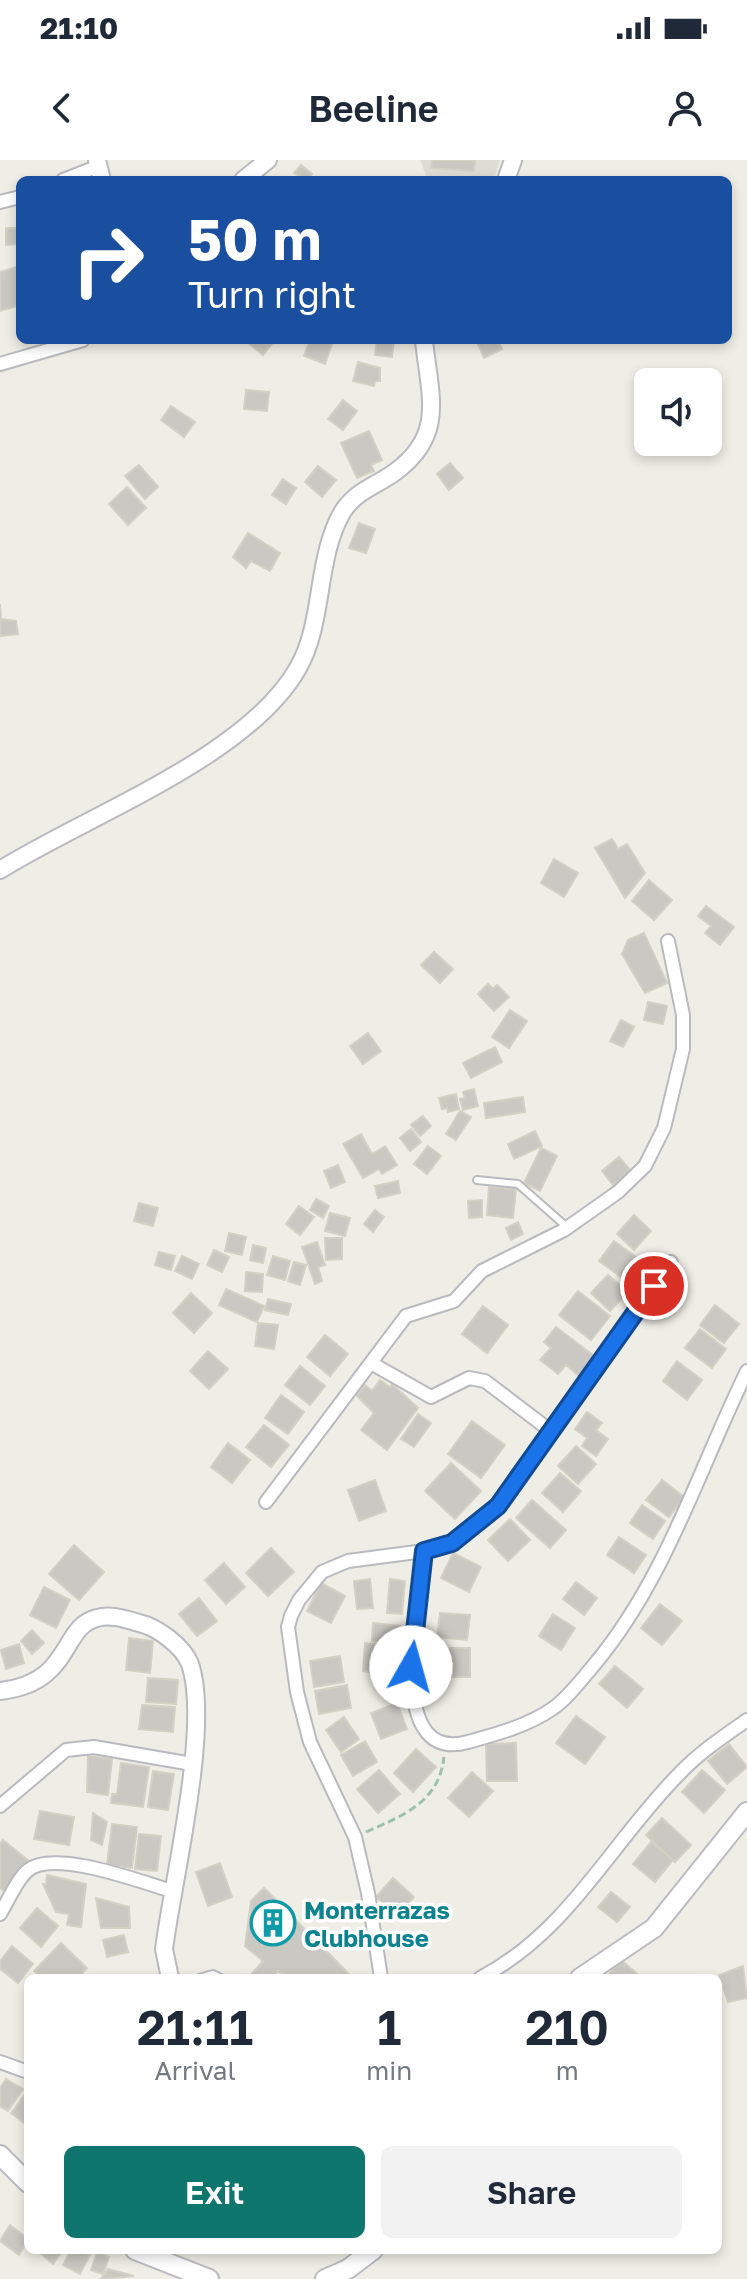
<!DOCTYPE html>
<html lang="en">
<head>
<meta charset="utf-8">
<style>
	:root { --surface:#fff; --page:#f2f2f3; --text:#1f2937; --muted:#747a83; --accent:#0f766e }
	body { margin:0; font-family:"Golos Text",sans-serif; background:var(--page); color:var(--text); height:100vh; display:flex; flex-direction:column; font-size:30px; white-space:nowrap }
	* { box-sizing:border-box; margin:0 }
	p { font-size:26px; color:var(--muted) }
	.icon { flex:none; width:44px; height:44px; fill:none; stroke:currentColor; stroke-width:2; stroke-linecap:round; stroke-linejoin:round }
	.map { position:relative; flex:1; overflow:hidden }
	.sheet { position:absolute; left:24px; top:1814px; width:698px; height:280px; display:flex; flex-direction:column; background:var(--surface); border-radius:12px; box-shadow:0 4px 12px #0003 }
	.sheet>* { flex:none }
	.top-card { position:absolute; left:16px; top:16px; width:716px; height:168px; border-radius:12px; box-shadow:0 4px 12px #0003; background:#1a4fa0; color:#fff; overflow:hidden }
	.buttons { position:absolute; left:634px; top:208px; display:grid; gap:16px }
	.buttons a { display:grid; place-items:center; width:88px; height:88px; border-radius:12px; background:var(--surface); box-shadow:0 4px 12px #0003; font-size:40px }
	.pin { position:absolute; display:grid; place-items:center; width:68px; height:68px; color:#fff; margin:-34px; border:4px solid #fff; border-radius:50%; box-shadow:0 2px 8px #0007 }
	.me { position:absolute; width:88px; margin:-44px; rotate:7deg; stroke-linejoin:round; filter:drop-shadow(0 0 6px #0008) }
	.turn { display:flex; align-items:center; gap:28px; height:168px; padding:0 40px; font-size:36px }
	.turn .icon { width:104px; height:104px; stroke-width:2.5 }
	.turn b { display:block; font-size:56px; line-height:68px }
	.eta { display:flex; justify-content:space-evenly; align-items:center; height:136px; text-align:center }
	.eta b { font-size:48px; font-weight:600; line-height:56px }
	.cta { display:flex; gap:16px; margin-top:auto; padding:16px 40px }
	.cta a { flex:1; height:92px; border-radius:12px; background:var(--accent); color:#fff; font-size:32px; font-weight:600; line-height:92px; text-align:center }
	.cta a+a { background:var(--page); color:var(--text) }
	.status { display:flex; justify-content:space-between; align-items:center; height:56px; padding:0 40px; background:var(--surface); direction:ltr }
	.status svg { height:22px; fill:currentColor }
	header { display:flex; justify-content:space-between; align-items:center; height:104px; padding:0 40px; background:var(--surface); font-size:36px; font-weight:600 }
	.map>svg:first-child { display:block }
	.education { fill:#deddd4 }
	.building { fill:#cac8c2; stroke:#d3d0c4; stroke-width:2 }
	.lines { fill:none; stroke-linecap:round; stroke-linejoin:round }
	.service-casing { stroke:#b8babf; stroke-width:10 }
	.minor-casing { stroke:#b8babf; stroke-width:16 }
	.tertiary-casing { stroke:#b8babf; stroke-width:20 }
	.secondary-casing { stroke:#b9bbc0; stroke-width:22 }
	.path { stroke:#9cc2ab; stroke-width:3; stroke-dasharray:8 4; stroke-linecap:butt }
	.service { stroke:#fff; stroke-width:6 }
	.minor { stroke:#fff; stroke-width:12 }
	.tertiary { stroke:#fff; stroke-width:16 }
	.secondary { stroke:#fff; stroke-width:18 }
	.route-casing { stroke:#114b97; stroke-width:20 }
	.route { stroke:#1a73e8; stroke-width:14 }
	.labels { text-anchor:middle; dominant-baseline:central; stroke-width:7; stroke-linejoin:round; paint-order:stroke }
	.culture-label { font-size:24px; font-weight:bold; fill:#0d838f; stroke:#fff; text-anchor:start }
</style>
</head>
<body>
<div class="status"><b>21:10</b><svg viewBox="0 0 49 12"><path d="M0 12V9h3v3zM5 12V6h3v6zM10 12V3h3v9zM15 12V0h3v12zM26 1h20v11H26zM47 4h2v5h-2z"/></svg></div>
<header><svg class="icon" aria-label="back" viewBox="0 0 24 24"><path d="M15 5l-7 7 7 7"/></svg>Beeline<svg class="icon" aria-label="person" viewBox="0 0 24 24"><circle cx="12" cy="8" r="4"/><path d="M4 21q1-7 8-7t8 7"/></svg></header>
<div class="map">
<svg width="747" height="2119" viewBox="0 0 747 2119">
	<rect width="100%" height="100%" fill="#efeee6"/>
	<path class="education" d="M420 0H500L494 20H428Z"/>
	<path class="building" d="M432 0H475L474 11 431 8Z
		M301 5 312 14 307 20 294 13Z
		M6 68H20V84L6 85Z
		M20 106V145L0 151V112Z
		M245 180H275L263 195Z
		M310 180 333 181 325 204 304 196Z
		M377 180H394L392 197 375 195Z
		M482 180H498L502 189 484 198 477 182Z
		M358 202 380 208V221H375L374 226 353 221Z
		M246 230 269 232 267 251 244 249Z
		M343 240 357 251 343 270 328 259Z
		M171 246 195 262 184 277 161 260Z
		M369 271 382 300 371 305 374 311 357 318 341 283Z
		M450 303 463 318 449 330 437 314Z
		M139 305 158 327 145 339 125 316Z
		M318 306 336 320 322 337 305 322Z
		M283 319 296 328 286 344 272 335Z
		M127 327 146 348 128 365 109 344Z
		M359 363 375 369 366 393 349 388Z
		M248 373 280 393 270 411 251 401 246 408 233 397Z
		M0 444 1 459 16 461 18 474 0 476Z
		M612 679 618 689 627 684 645 713 625 738 595 688Z
		M554 699 578 713 564 737 541 723Z
		M649 720 672 740 654 760 632 741Z
		M706 746 734 767 720 785 705 773 711 766 698 756Z
		M644 773 667 823 645 833 622 794 628 780Z
		M434 792 453 809 440 823 421 805Z
		M488 824 493 829 497 825 509 837 494 851 478 834Z
		M648 842 667 846 663 864 644 860Z
		M510 850 527 861 509 888 492 877Z
		M621 860 634 867 623 887 610 881Z
		M368 873 381 891 363 904 350 886Z
		M495 887 502 902 471 918 463 903Z
		M474 929 478 946 463 950 460 939 465 938 463 932Z
		M456 934 459 949 448 952 447 948 442 949 439 938Z
		M523 937 525 952 486 958 484 943Z
		M460 951 471 957 456 980 446 974Z
		M423 956 431 966 420 976 411 965Z
		M411 969 421 982 410 991 400 978Z
		M535 971 542 986 514 999 508 984Z
		M361 974 372 994 385 986 397 1005 382 1014 379 1009 363 1018 343 984Z
		M428 986 441 996 427 1014 414 1004Z
		M541 988 557 996 540 1031 524 1023Z
		M619 997 630 1010 613 1025 602 1011Z
		M338 1005 345 1022 331 1028 324 1011Z
		M398 1021 400 1033 378 1038 375 1026Z
		M489 1027 516 1029 513 1058 487 1055Z
		M316 1039 329 1046 323 1058 310 1050Z
		M482 1040V1057L469 1058 468 1041Z
		M139 1043 158 1048 153 1066 134 1061Z
		M299 1046 314 1057 300 1075 286 1064Z
		M375 1050 384 1057 373 1072 364 1064Z
		M330 1053 350 1058 345 1076 325 1071Z
		M634 1055 651 1071 634 1090 617 1074Z
		M518 1062 523 1074 511 1080 506 1068Z
		M229 1073 246 1077 242 1095 225 1091Z
		M325 1078H342V1099L326 1100Z
		M614 1081 647 1105 632 1125 599 1101Z
		M317 1082 325 1105 318 1107 322 1121 315 1124 302 1087Z
		M253 1085 266 1088 263 1103 250 1100Z
		M214 1090 229 1097 222 1112 207 1105Z
		M159 1092 175 1096 171 1110 155 1105Z
		M182 1096 199 1104 192 1119 175 1111Z
		M273 1096 290 1101 285 1120 267 1115Z
		M294 1102 306 1105 300 1125 288 1121Z
		M246 1112 263 1114 262 1132 245 1131Z
		M608 1115 628 1132 610 1151 591 1133Z
		M226 1129 264 1146 257 1162 219 1145Z
		M578 1131 610 1156 591 1180 559 1155Z
		M191 1133 212 1153 194 1173 173 1153Z
		M268 1139 291 1144 288 1155 265 1150Z
		M715 1145 739 1164 724 1183 700 1165Z
		M483 1146 508 1165 487 1193 462 1174Z
		M258 1163 278 1165 274 1189 255 1186Z
		M556 1167 594 1196 579 1216 566 1205 558 1214 540 1200 551 1188 544 1182Z
		M700 1169 726 1189 712 1208 685 1188Z
		M325 1175 348 1194 330 1216 307 1197Z
		M208 1191 228 1209 209 1229 190 1211Z
		M677 1201 702 1220 687 1240 663 1221Z
		M300 1206 325 1226 310 1245 285 1225Z
		M380 1220 390 1227 392 1224 418 1248 387 1290 361 1270 374 1253 357 1236 365 1225 372 1231Z
		M281 1235 304 1252 288 1274 265 1258Z
		M587 1252 602 1263 596 1270 608 1279 596 1296 582 1286 587 1278 575 1269Z
		M418 1254 431 1263 414 1287 401 1279Z
		M472 1261 505 1285 481 1318 448 1294Z
		M264 1265 289 1285 271 1307 246 1287Z
		M228 1283 250 1300 232 1323 211 1307Z
		M576 1286 596 1304 578 1324 558 1306Z
		M451 1303 481 1331 455 1359 425 1331Z
		M560 1313 581 1331 563 1352 542 1333Z
		M375 1320 386 1351 359 1361 348 1330Z
		M662 1320 684 1337 669 1357 646 1340Z
		M532 1340 566 1370 550 1388 516 1358Z
		M642 1345 665 1361 653 1379 630 1363Z
		M510 1359 530 1380 508 1401 488 1380Z
		M619 1377 646 1395 634 1413 607 1395Z
		M74 1385 104 1412 79 1440 49 1414Z
		M271 1388 294 1412 268 1436 246 1413Z
		M453 1393 481 1407 469 1432 441 1418Z
		M224 1403 245 1427 226 1444 205 1420Z
		M370 1419 373 1448 357 1449 354 1421Z
		M390 1419 405 1421 402 1454 387 1453Z
		M576 1422 597 1438 584 1455 563 1439Z
		M321 1423 345 1436 331 1463 307 1451Z
		M44 1427 70 1440 56 1468 30 1455Z
		M199 1438 217 1461 197 1476 179 1454Z
		M660 1444 682 1461 662 1485 641 1468Z
		M440 1453 470 1455 467 1480 437 1477Z
		M553 1454 575 1468 561 1490 539 1476Z
		M373 1463 400 1466 399 1483 372 1481Z
		M32 1470 44 1483 32 1494 21 1481Z
		M129 1478 153 1481 150 1513 126 1510Z
		M365 1483 394 1486 391 1514 363 1511Z
		M19 1484 24 1503 6 1509 1 1490Z
		M435 1488H470V1517H435Z
		M340 1496 344 1522 314 1527 310 1501Z
		M615 1506 643 1529 627 1548 599 1524Z
		M148 1518 178 1520 176 1544 146 1542Z
		M347 1525 351 1548 319 1554 315 1531Z
		M397 1543 407 1569 381 1579 371 1553Z
		M142 1545 175 1547 173 1572 139 1569Z
		M576 1556 605 1577 585 1604 556 1583Z
		M344 1557 359 1579 341 1592 326 1570Z
		M365 1581 377 1602 353 1616 341 1595Z
		M516 1583 517 1621H487L486 1584Z
		M729 1584 747 1607 727 1624 708 1601Z
		M416 1589 436 1607 413 1632 394 1613Z
		M88 1596 112 1599 108 1635 87 1632Z
		M121 1603 149 1607 143 1647 111 1643 112 1634H117Z
		M379 1610 400 1634 378 1653 357 1629Z
		M702 1610 725 1630 704 1653 682 1632Z
		M153 1611 174 1614 168 1650 148 1647Z
		M472 1612 493 1631 469 1657 448 1638Z
		M40 1651 74 1657 69 1685 34 1679Z
		M93 1653 107 1662 102 1685 91 1680Z
		M662 1658 691 1685 675 1702 646 1675Z
		M112 1664 137 1667 132 1708 107 1705Z
		M139 1674 161 1676 157 1711 135 1709Z
		M3 1680 30 1702 5 1732 0 1728V1684Z
		M651 1682 673 1700 655 1722 633 1704Z
		M220 1703 232 1737 208 1746 196 1712Z
		M47 1715 86 1724 81 1767 67 1765 69 1754 56 1752 43 1724H46Z
		M393 1718 414 1737 397 1756 376 1737Z
		M264 1728 349 1814 345 1818H286L278 1811 272 1818H248L263 1801 245 1786 251 1741Z
		M611 1732 630 1747 617 1762 598 1747Z
		M96 1738 129 1747 130 1768H101Z
		M37 1748 58 1766 41 1787 20 1768Z
		M124 1775 128 1792 107 1797 103 1780Z
		M61 1783 87 1808 78 1818H41L34 1811Z
		M12 1786 33 1804 18 1823 0 1809V1801Z
		M621 1800 642 1818H606Z
		M743 1806 747 1838 728 1842 719 1815Z
		M6 1919 23 1929 8 1951 0 1946V1928Z
		M28 1930V1966L11 1953Z
		M10 2065 28 2079 19 2095 0 2081Z
		M37 2090H63L53 2104Z
		M71 2090 90 2095 80 2114 63 2105Z
		M97 2093 109 2097 103 2114 91 2110Z
		M108 2109 134 2116 101 2119Z"/>
	<g class="lines">
		<g class="service-casing">
			<path id="service" d="M477 1020 518 1024 568 1068
				M199 1818 213 1814 221 1818"/>
		</g>
		<g class="minor-casing">
			<path id="minor" d="M63 20 99 6
				M0 42 20 37
				M0 204 83 180
				M371 1203 431 1237 469 1218 485 1221 552 1272
				M266 1342 406 1156 454 1141 482 1111 564 1070 618 1032 645 1006 664 968 683 889V855L668 781
				M424 1391C420 1433 381 1606 468 1582 497 1574 527 1566 552 1549 568 1538 581 1520 594 1505 666 1419 698 1311 747 1211
				M0 1646 66 1590 94 1587 192 1604
				M0 1754C8 1741 16 1721 27 1711 53 1688 141 1722 172 1731
				M381 1818 368 1733 355 1677 310 1582 297 1532 288 1467 291 1456 299 1440 322 1412 348 1401 424 1391 452 1383 498 1346 671 1102
				M480 1818C569 1772 612 1681 680 1613 699 1593 724 1576 747 1560
				M0 1902 28 1912"/>
		</g>
		<g class="tertiary-casing">
			<path id="tertiary" d="M97 0 102 20
				M243 20 268 0
				M506 20 513 0
				M0 710C86 656 248 597 298 508 325 461 315 398 343 351 357 330 376 326 395 312 447 274 429 234 424 180
				M0 1531C73 1523 60 1467 97 1458 111 1454 125 1459 139 1463 157 1467 183 1486 190 1504 211 1566 173 1719 164 1789L170 1818"/>
		</g>
		<g class="secondary-casing">
			<path id="secondary" d="M580 1818 654 1768 747 1652
				M0 1995 28 2023
				M135 2090 209 2119
				M325 2119 348 2109 373 2090"/>
		</g>
		<path class="path" d="M366 1672C404 1655 439 1642 444 1597"/>
		<use href="#service" class="service"/>
		<use href="#minor" class="minor"/>
		<use href="#tertiary" class="tertiary"/>
		<use href="#secondary" class="secondary"/>
	</g>
	<g class="lines">
		<g class="route-casing">
			<path id="route" d="M411 1507 424 1391 452 1383 498 1346 654 1126"/>
		</g>
		<use href="#route" class="route"/>
	</g>
	<defs>
		<g id="building-ring" transform="scale(2.3)"><circle r="9.5" fill="#fff" stroke="#0f9aa8" stroke-width="1.5"/><path d="M-4-6H4V6H1V3H-1V6H-4ZM-2.5-4.3h1.7v1.8h-1.7ZM.8-4.3h1.7v1.8H.8ZM-2.5-1h1.7V.8h-1.7ZM.8-1h1.7V.8H.8Z" fill="#0f9aa8"/></g>
	</defs>
	<g fill-rule="evenodd">
		<use href="#building-ring" x="273" y="1763"/>
	</g>
	<g class="labels">
		<g class="culture-label">
			<text x="304" y="1749">Monterrazas<tspan x="304" dy="28">Clubhouse</tspan></text>
		</g>
	</g>
</svg>
<div class="buttons">
<a><svg class="icon" aria-label="sound" viewBox="0 0 24 24"><path d="M4 9h4l5-4v14l-5-4H4zM17 9q2 3 0 6"/></svg></a>
</div>
<div class="pin" style="left:654px;top:1126px;background:#d93025"><svg class="icon" aria-label="arrive" viewBox="0 0 24 24"><path d="M6 21V4h12l-3 4 3 4H6"/></svg></div>
<svg class="me" style="left:411px;top:1507px" viewBox="-20 -20 40 40"><circle r="19" fill="#fff"/><path d="M0-13L10 11 0 6-10 11z" fill="#1a73e8"/></svg>
<div class="top-card">
<div class="turn"><svg class="icon" aria-label="right" viewBox="0 0 24 24"><path d="M7 20v-9h11M14 6l5 5-5 5"/></svg><div><b>50 m</b>Turn right</div></div>
</div>
<section class="sheet">
<div class="eta">
<div><b>21:11</b><p>Arrival</p></div>
<div><b>1</b><p>min</p></div>
<div><b>210</b><p>m</p></div>
</div>
<div class="cta"><a>Exit</a><a>Share</a></div>
</section>
</div>
</body>
</html>
